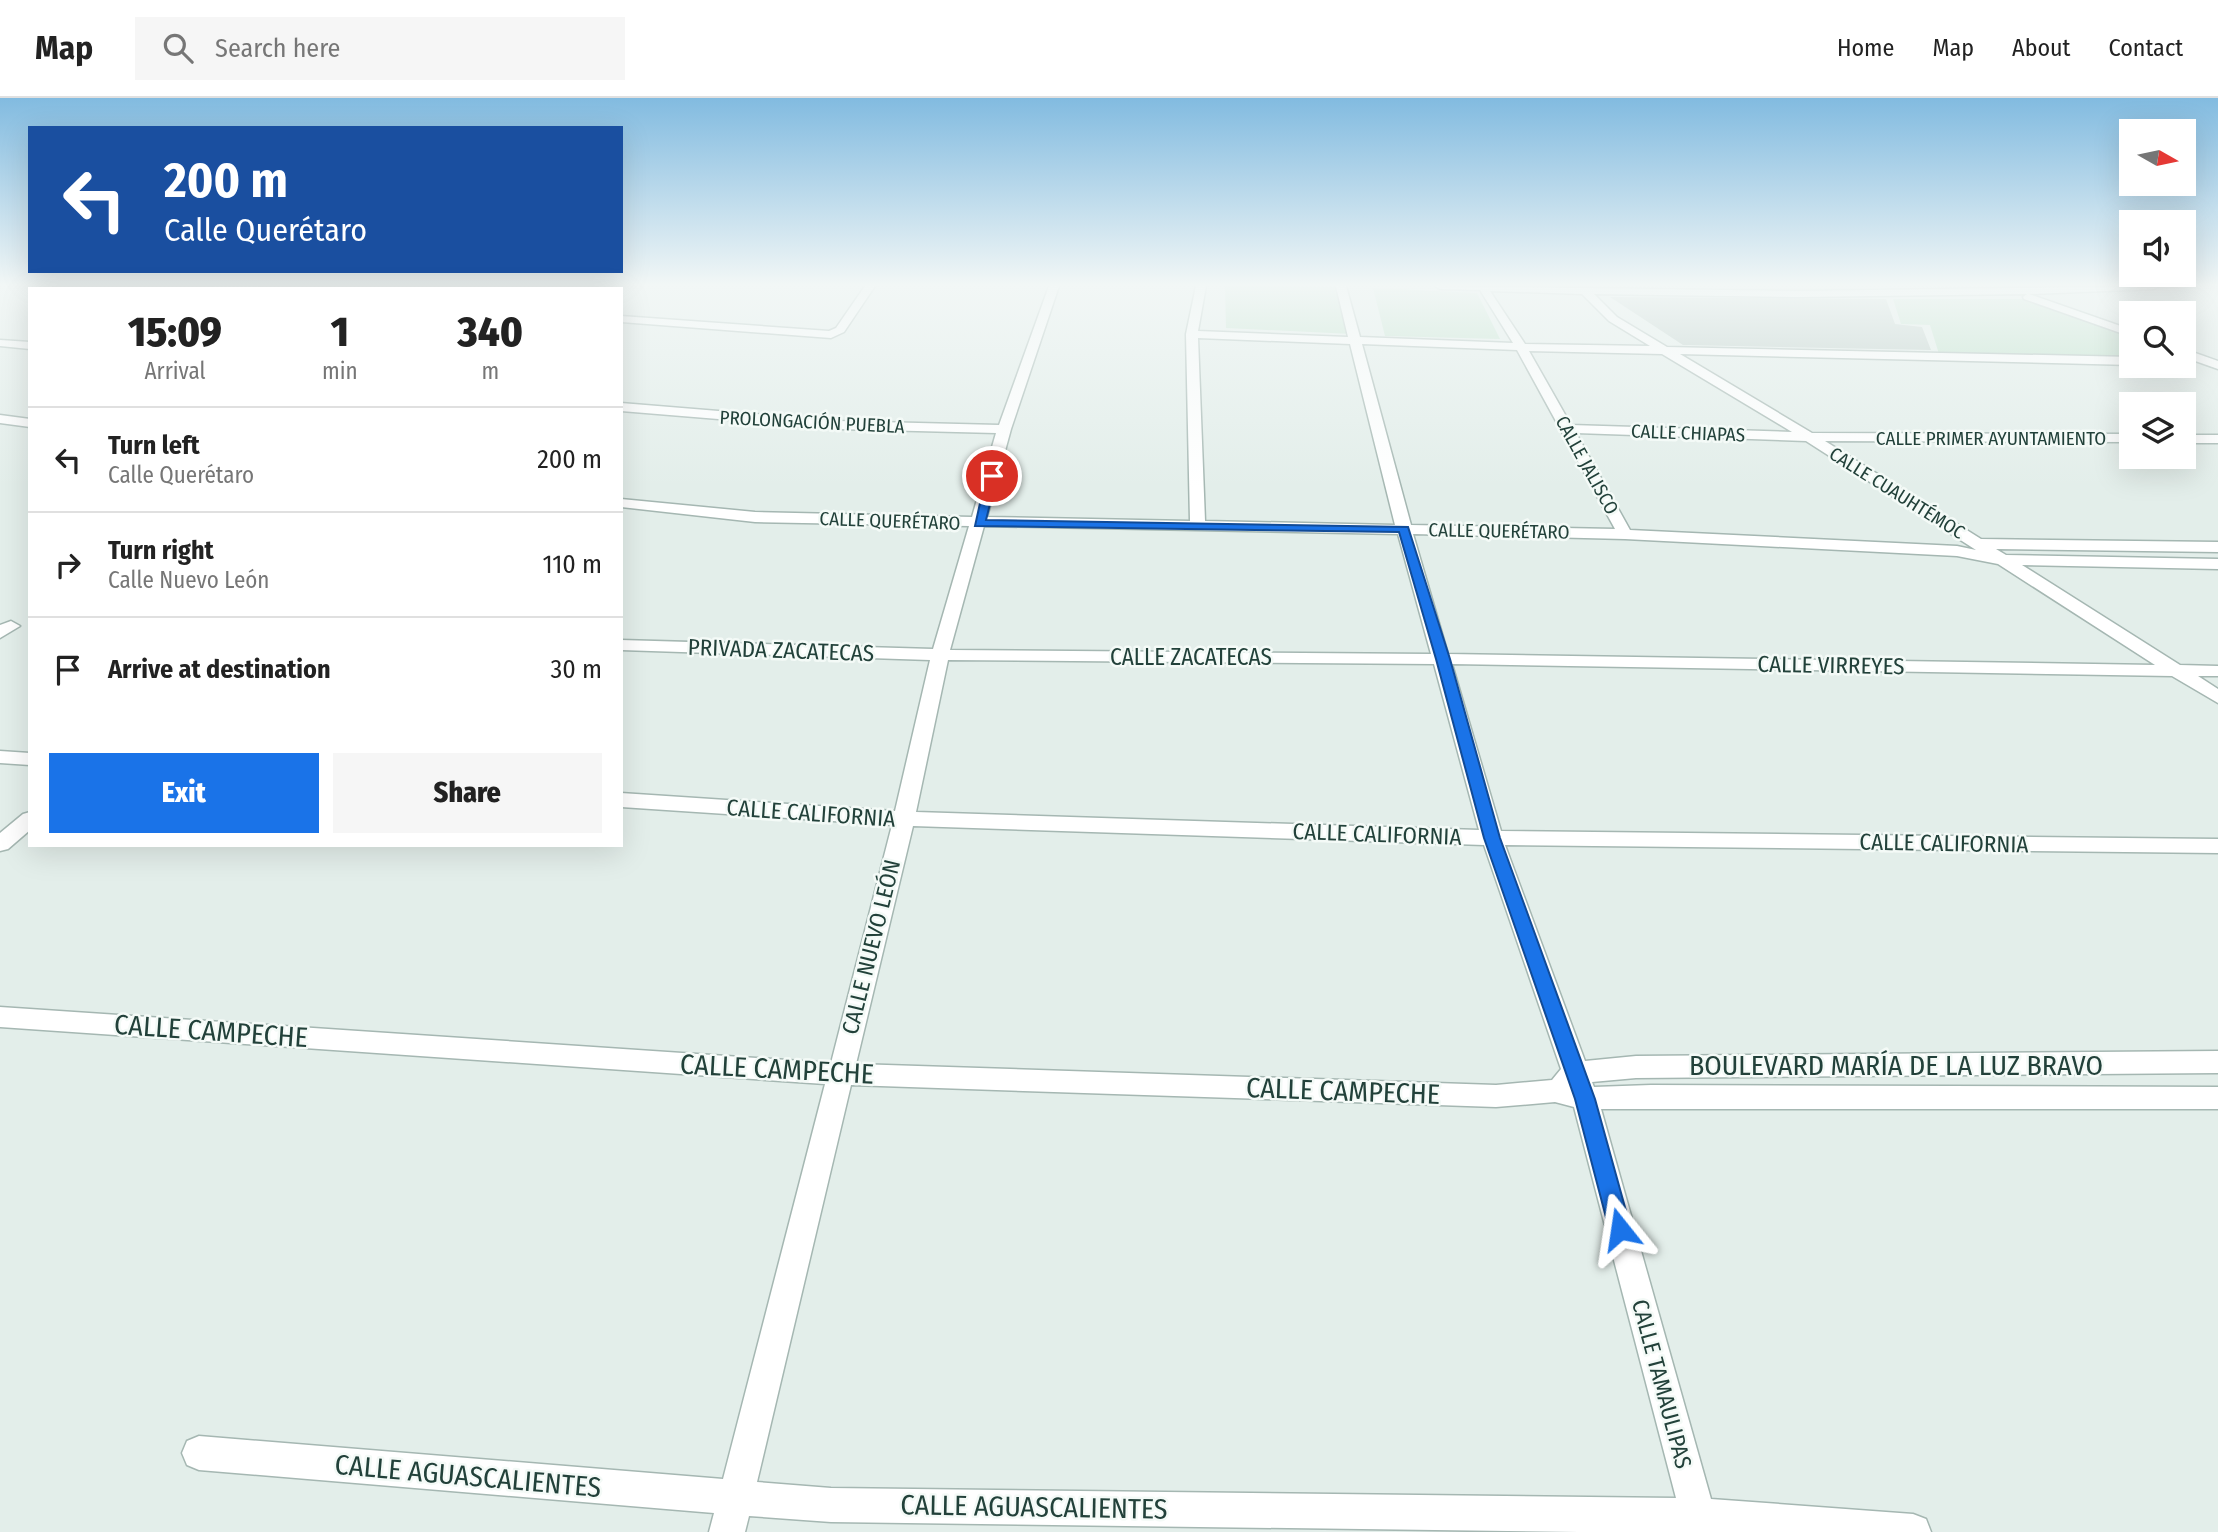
<!DOCTYPE html>
<html lang="en">
<head>
<meta charset="utf-8">
<style>
	:root { --surface:#fff; --page:#f6f6f6; --text:#222; --muted:#767676; --line:#e0e0e0; --accent:#1a73e8 }
	body { margin:0; font-family:"Fira Sans Condensed",sans-serif; background:var(--page); color:var(--text); height:100vh; display:flex; flex-direction:column; font-size:26px; white-space:nowrap }
	* { box-sizing:border-box; margin:0 }
	p { font-size:23px; color:var(--muted) }
	.icon { flex:none; width:38px; height:38px; fill:none; stroke:currentColor; stroke-width:2; stroke-linecap:round; stroke-linejoin:round }
	.map { position:relative; flex:1; overflow:hidden }
	.side { position:absolute; left:28px; top:189px; width:595px; height:560px; display:flex; flex-direction:column; background:var(--surface); border-radius:0px; box-shadow:0 7px 28px #0002 }
	.side>* { flex:none }
	.guide { position:absolute; left:28px; top:28px; width:595px; height:147px; border-radius:0px; box-shadow:0 7px 28px #0002; background:#1a4fa0; color:#fff; overflow:hidden }
	.needle { width:46px; rotate:99deg }
	.controls { position:absolute; left:2119px; top:21px; display:grid; gap:14px }
	.controls a { display:grid; place-items:center; width:77px; height:77px; border-radius:0px; background:var(--surface); box-shadow:0 7px 28px #0002; font-size:35px }
	.pin { position:absolute; display:grid; place-items:center; width:60px; height:60px; color:#fff; margin:-30px; border:4px solid #fff; border-radius:50%; box-shadow:0 2px 7px #0007 }
	.me { position:absolute; width:77px; margin:-38px; rotate:345deg; stroke-linejoin:round; filter:drop-shadow(0 0 5px #0008) }
	.turn { display:flex; align-items:center; gap:24px; height:147px; padding:0 21px; font-size:32px }
	.turn .icon { width:91px; height:91px; stroke-width:2.5 }
	.turn b { display:block; font-size:49px; line-height:60px }
	.eta { display:flex; justify-content:space-evenly; align-items:center; height:119px; text-align:center }
	.eta b { font-size:42px; font-weight:800; line-height:49px }
	.button { display:flex; gap:14px; margin-top:auto; padding:14px 21px }
	.button a { flex:1; height:80px; border-radius:0px; background:var(--accent); color:#fff; font-size:28px; font-weight:800; line-height:80px; text-align:center }
	.button a+a { background:var(--page); color:var(--text) }
	ul { padding:0; list-style:none }
	li { display:flex; align-items:center; gap:21px; height:105px; padding:0 21px; border-top:2px solid var(--line) }
	li div { flex:1 }
	li b { display:block; font-size:26px }
	li em { font-style:normal }
	header { display:flex; align-items:center; gap:42px; box-sizing:border-box; height:98px; padding:0 35px; background:var(--surface); border-bottom:2px solid var(--line) }
	header strong { font-size:33px }
	nav { display:flex; gap:38px; margin-inline-start:auto; font-size:24px }
	.search { width:490px; height:63px; background:var(--page); display:flex; align-items:center; gap:18px; box-sizing:border-box; padding:0 24px; border-radius:0px; color:var(--muted); font-size:26px }
	.map>svg:first-child { display:block }
	.green { fill:#bbe0c7 }
	.building { fill:#b8c9c3 }
	.lines { fill:none; stroke-linecap:round; stroke-linejoin:round }
	.minor-casing { stroke:#a5b7b2; stroke-width:3 }
	.minor { fill:#fff; fill-rule:evenodd }
	.route { fill:#1a73e8; stroke:#114b97; stroke-width:2 }
	.labels { text-anchor:middle; dominant-baseline:central; stroke-width:5; stroke-linejoin:round; paint-order:stroke }
	.far-street-label { font-size:19px; fill:#22413a; stroke:#f4faf7 }
	.street-label { font-size:23px; fill:#22413a; stroke:#f4faf7 }
	.near-street-label { font-size:28px; fill:#22413a; stroke:#f4faf7 }
</style>
</head>
<body>
<header>
<strong>Map</strong>
<div class="search"><svg class="icon" aria-label="search" viewBox="0 0 24 24"><circle cx="10" cy="10" r="6"/><path d="M15 15l6 6"/></svg>Search here</div>
<nav><a>Home</a><a>Map</a><a>About</a><a>Contact</a></nav>
</header>
<div class="map">
<svg width="2218" height="1434" viewBox="0 0 2218 1434">
	<rect width="100%" height="100%" fill="#e3eeea"/>
	<path class="green" d="M1225 188 1338 189 1352 236 1226 230Z
		M1373 190 1477 195 1500 241 1385 238Z
		M1893 201H2026L2131 238V260L1939 256 1930 227 1901 226Z"/>
	<path class="building" d="M1610 199 1886 201 1895 226 1922 229 1931 252 1683 247Z"/>
	<g class="lines">
		<g class="minor-casing">
			<path id="minor" d="M213 188H258L263 191H217Z
				M865 188H875L844 234 831 240 621 224V218L829 233 836 230Z
				M1049 188H1059L1011 331 987 419 1190 423 1186 236 1196 188H1206L1198 233 1348 239 1336 188H1346L1360 239 1513 245 1480 192 1440 191 1435 188 1797 193 2159 188 2154 191 2029 196 2132 232V239L2024 201 2023 199 2027 196 1797 199 1594 196 1617 219 1667 249 2132 259V267L1680 256 1812 335 2132 336V344L1825 343 1981 441 2218 444V454L1996 451 2006 457 2218 461V471L2022 467 2180 567 2218 568V578H2198L2218 591V605L2172 578 1452 566 1501 733 2218 741V755L1505 747 1585 963 1636 958 2218 953V975L1636 980 1592 984 1594 989 1651 987 2218 989V1011H1601L1711 1401 1913 1416 1926 1421 1931 1434H1579L831 1424 749 1418 745 1434H709L714 1415 199 1372 187 1367 182 1355 187 1343 199 1338 723 1381 825 986 0 929V909L831 965 892 727 621 709V695L895 713 930 562 621 552V542L933 551 969 428 755 424 621 409V401L755 414 972 419 996 335 838 331 621 313V305L838 323 999 327ZM1490 193 1582 196 1609 223 1650 248 1525 246ZM1198 240 1350 246 1395 427 1205 423ZM1362 246 1517 252 1615 431 1411 427ZM1529 253 1662 256 1792 334 1571 327ZM1576 335 1806 343 1976 452 1957 448 1630 432ZM984 428 1398 436 1431 556 950 552ZM1413 436 1625 441 1957 458 1998 466 2155 567 1448 556ZM948 562 1434 566 1479 732 916 714ZM913 728 1484 747 1561 971 1552 982 1496 987 856 966ZM851 987 1496 1009 1555 1004 1574 1009 1676 1400 831 1390 757 1384Z
				M0 242 30 244V251L0 248Z
				M2184 251 2218 263V271L2184 259Z
				M0 317 30 321V329L0 325Z
				M2184 337H2218V345H2184Z
				M11 523 20 528 0 540V527Z
				M0 653 30 655V667L0 665Z
				M30 714V732L8 751 0 753V735L23 716Z"/>
		</g>
		<use href="#minor" class="minor"/>
	</g>
	<linearGradient id="sky" x2="0" y2="1"><stop stop-color="#82bbe0"/><stop offset="0.48" stop-color="#f2f7f6"/><stop offset="1" stop-color="#f2f7f6" stop-opacity="0"/></linearGradient>
	<rect width="2218" height="389" fill="url(#sky)"/>
	<path class="route" d="M992 375 997 378 986 422 1408 429 1450 561 1500 740 1595 1001 1631 1131 1628 1138 1620 1141 1612 1138 1609 1131 1575 1001 1484 740 1436 561 1399 434 975 428 986 378Z"/>
	<g class="labels">
		<g class="far-street-label">
			<text transform="translate(812 324) rotate(3)">PROLONGACIÓN PUEBLA</text>
			<text transform="translate(1688 335) rotate(2)">CALLE CHIAPAS</text>
			<text x="1991" y="340">CALLE PRIMER AYUNTAMIENTO</text>
			<text transform="translate(1587 367) rotate(61)">CALLE JALISCO</text>
			<text transform="translate(1897 395) rotate(32)">CALLE CUAUHTÉMOC</text>
			<text transform="translate(890 423) rotate(2)">CALLE QUERÉTARO</text>
			<text transform="translate(1499 433) rotate(1)">CALLE QUERÉTARO</text>
		</g>
		<g class="street-label">
			<text transform="translate(781 552) rotate(2)">PRIVADA ZACATECAS</text>
			<text x="1191" y="559">CALLE ZACATECAS</text>
			<text transform="translate(1831 567) rotate(1)">CALLE VIRREYES</text>
			<text transform="translate(811 715) rotate(4)">CALLE CALIFORNIA</text>
			<text transform="translate(1377 736) rotate(2)">CALLE CALIFORNIA</text>
			<text transform="translate(1944 745) rotate(1)">CALLE CALIFORNIA</text>
			<text transform="translate(871 849) rotate(-76)">CALLE NUEVO LEÓN</text>
			<text transform="translate(1662 1286) rotate(75)">CALLE TAMAULIPAS</text>
		</g>
		<g class="near-street-label">
			<text transform="translate(211 933) rotate(4)">CALLE CAMPECHE</text>
			<text x="1896" y="967">BOULEVARD MARÍA DE LA LUZ BRAVO</text>
			<text transform="translate(777 971) rotate(3)">CALLE CAMPECHE</text>
			<text transform="translate(1343 993) rotate(2)">CALLE CAMPECHE</text>
			<text transform="translate(468 1378) rotate(5)">CALLE AGUASCALIENTES</text>
			<text transform="translate(1034 1409) rotate(1)">CALLE AGUASCALIENTES</text>
		</g>
	</g>
</svg>
<div class="controls">
<a><svg class="needle" viewBox="-14 -14 28 28"><path d="M0-13l5 13h-10z" fill="#e53935"/><path d="M0 13l5-13h-10z" fill="#767676"/></svg></a>
<a><svg class="icon" aria-label="sound" viewBox="0 0 24 24"><path d="M4 9h4l5-4v14l-5-4H4zM17 9q2 3 0 6"/></svg></a>
<a><svg class="icon" aria-label="search" viewBox="0 0 24 24"><circle cx="10" cy="10" r="6"/><path d="M15 15l6 6"/></svg></a>
<a><svg class="icon" aria-label="layers" viewBox="0 0 24 24"><path d="M12 4l9 5-9 5-9-5zM3 14l9 5 9-5"/></svg></a>
</div>
<div class="pin" style="left:992px;top:378px;background:#d93025"><svg class="icon" aria-label="arrive" viewBox="0 0 24 24"><path d="M6 21V4h12l-3 4 3 4H6"/></svg></div>
<svg class="me" style="left:1620px;top:1131px" viewBox="-20 -20 40 40"><path d="M0-17L14 15 0 8-14 15z" fill="#1a73e8" stroke="#fff" stroke-width="4"/></svg>
<div class="guide">
<div class="turn"><svg class="icon" aria-label="left" viewBox="0 0 24 24"><path d="M17 20v-9H6M10 6l-5 5 5 5"/></svg><div><b>200 m</b>Calle Querétaro</div></div>
</div>
<section class="side">
<div class="eta">
<div><b>15:09</b><p>Arrival</p></div>
<div><b>1</b><p>min</p></div>
<div><b>340</b><p>m</p></div>
</div>
<ul>
<li><svg class="icon" aria-label="left" viewBox="0 0 24 24"><path d="M17 20v-9H6M10 6l-5 5 5 5"/></svg><div><b>Turn left</b><p>Calle Querétaro</p></div><em>200 m</em></li>
<li><svg class="icon" aria-label="right" viewBox="0 0 24 24"><path d="M7 20v-9h11M14 6l5 5-5 5"/></svg><div><b>Turn right</b><p>Calle Nuevo León</p></div><em>110 m</em></li>
<li><svg class="icon" aria-label="arrive" viewBox="0 0 24 24"><path d="M6 21V4h12l-3 4 3 4H6"/></svg><div><b>Arrive at destination</b></div><em>30 m</em></li>
</ul>
<div class="button"><a>Exit</a><a>Share</a></div>
</section>
</div>
</body>
</html>
